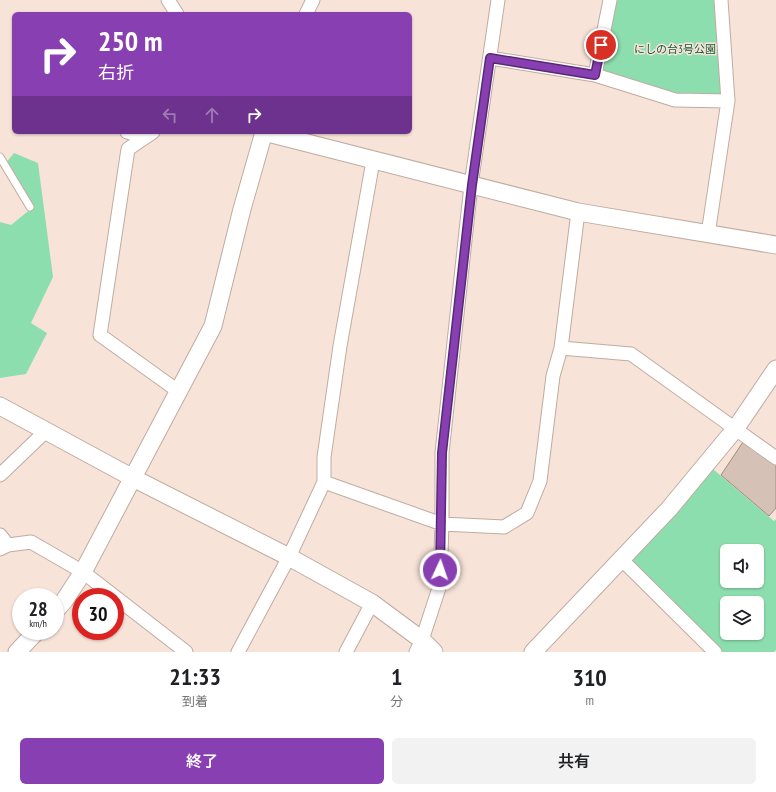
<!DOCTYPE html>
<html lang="ja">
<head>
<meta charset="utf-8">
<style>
	:root { --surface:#fff; --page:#f2f2f2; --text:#202124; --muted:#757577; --accent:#883fb1 }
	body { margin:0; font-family:"PT Sans Narrow","Noto Sans JP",sans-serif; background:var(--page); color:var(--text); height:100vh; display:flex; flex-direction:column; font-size:15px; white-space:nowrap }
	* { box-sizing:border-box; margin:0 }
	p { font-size:13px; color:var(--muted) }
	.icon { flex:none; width:22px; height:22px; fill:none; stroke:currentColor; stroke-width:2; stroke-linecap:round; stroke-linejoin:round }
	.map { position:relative; height:652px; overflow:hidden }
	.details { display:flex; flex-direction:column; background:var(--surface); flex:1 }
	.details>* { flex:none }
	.top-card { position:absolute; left:12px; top:12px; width:400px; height:122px; border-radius:6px; box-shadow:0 1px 3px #0004; background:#883fb1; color:#fff; overflow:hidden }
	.fabs { position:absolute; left:720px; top:544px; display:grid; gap:8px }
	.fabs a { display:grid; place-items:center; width:44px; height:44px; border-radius:6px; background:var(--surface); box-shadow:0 1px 3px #0004; font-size:20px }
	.speed { position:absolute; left:12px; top:588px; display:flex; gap:8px; font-size:20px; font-weight:700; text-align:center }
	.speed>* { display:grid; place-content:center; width:52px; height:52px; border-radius:50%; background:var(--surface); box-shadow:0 1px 3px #0004; line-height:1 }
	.speed small { font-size:10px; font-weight:400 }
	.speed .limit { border:6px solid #d22; background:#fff; color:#111 }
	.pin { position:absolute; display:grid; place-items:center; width:34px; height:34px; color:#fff; margin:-17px; border:2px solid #fff; border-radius:50%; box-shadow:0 1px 4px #0007 }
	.me { position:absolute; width:44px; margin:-22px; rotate:3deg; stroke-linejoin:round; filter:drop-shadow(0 0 3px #0008) }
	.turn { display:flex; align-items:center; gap:14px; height:84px; padding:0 20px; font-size:18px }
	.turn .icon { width:52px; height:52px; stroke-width:2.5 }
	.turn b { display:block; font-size:28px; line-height:34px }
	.lanes { display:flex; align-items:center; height:38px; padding:0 20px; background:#0003; justify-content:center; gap:20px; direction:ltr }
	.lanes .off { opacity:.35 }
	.eta { display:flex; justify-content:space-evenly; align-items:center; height:68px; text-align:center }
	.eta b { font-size:24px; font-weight:600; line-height:28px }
	.cta { display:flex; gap:8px; margin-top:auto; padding:8px 20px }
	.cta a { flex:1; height:46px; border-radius:6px; background:var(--accent); color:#fff; font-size:16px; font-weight:600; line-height:46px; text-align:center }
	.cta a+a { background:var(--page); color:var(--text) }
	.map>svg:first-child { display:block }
	.green { fill:#8ddeae; fill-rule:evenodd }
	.building { fill:#d5c1b6; stroke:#9e8b80 }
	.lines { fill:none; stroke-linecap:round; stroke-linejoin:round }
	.service-casing { stroke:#bfaca1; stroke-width:9 }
	.minor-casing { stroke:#bfaca1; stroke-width:15 }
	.tertiary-casing { stroke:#bfaca1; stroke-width:19 }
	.service { stroke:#fff; stroke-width:7 }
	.minor { stroke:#fff; stroke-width:13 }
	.tertiary { stroke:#fff; stroke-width:17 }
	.route-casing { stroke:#582973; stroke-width:10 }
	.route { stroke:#883fb1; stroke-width:7 }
	.labels { text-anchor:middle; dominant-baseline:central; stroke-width:3; stroke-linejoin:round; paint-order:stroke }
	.park-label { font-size:11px; fill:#165b39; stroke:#f7e3d8 }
</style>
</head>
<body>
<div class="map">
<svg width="776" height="652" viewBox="0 0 776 652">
	<rect width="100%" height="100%" fill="#f7e3d8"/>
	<path class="green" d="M610 0H721L728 101 675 100 595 75Z
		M14 153 38 163 53 277 31 323 47 333 26 374 0 378V222L11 225 32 208 5 164Z
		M707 464 774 521 776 519V650L774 652H715L621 559ZM727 551H757V581H727ZM727 603H757V633H727Z"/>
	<path class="building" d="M747 436 776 458V508L769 516 721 475Z"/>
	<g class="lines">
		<g class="service-casing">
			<path id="service" d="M0 157 30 207"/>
		</g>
		<g class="minor-casing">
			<path id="minor" d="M168 0 177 14
				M306 14 313 0
				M490 58 595 75 675 100 728 101
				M595 75 610 0
				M127 132 145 137
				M153 132 128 149 100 335 178 391
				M708 234 728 101 721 0
				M561 348 631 354 776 458
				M0 475 47 430
				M324 482 442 524 504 527 527 513 540 481 553 376 561 348 578 212
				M0 535 8 545
				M0 549 8 545 31 542 83 572 186 652
				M621 559 715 652
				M238 652 289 557 324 482V457L340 346 373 161
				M346 652 372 603
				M416 652 422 640 440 585 442 524V453L471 185 498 0"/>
		</g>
		<g class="tertiary-casing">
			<path id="tertiary" d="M0 406 133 478 289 557 372 603 422 640 434 652
				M55 611 64 601 83 572 213 326 242 209 264 132 578 212 776 245
				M17 652 37 631
				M533 652 669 509 736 428 776 369"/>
		</g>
		<use href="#service" class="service"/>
		<use href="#minor" class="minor"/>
		<use href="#tertiary" class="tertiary"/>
	</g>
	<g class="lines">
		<g class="route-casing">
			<path id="route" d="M440 570 442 453 472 185 490 58 595 75 601 45"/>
		</g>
		<use href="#route" class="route"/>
	</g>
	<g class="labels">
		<g class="park-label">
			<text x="675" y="49">にしの台3号公園</text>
		</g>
	</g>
</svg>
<div class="fabs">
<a><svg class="icon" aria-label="sound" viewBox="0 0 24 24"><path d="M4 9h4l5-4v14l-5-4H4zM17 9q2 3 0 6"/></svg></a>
<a><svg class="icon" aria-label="layers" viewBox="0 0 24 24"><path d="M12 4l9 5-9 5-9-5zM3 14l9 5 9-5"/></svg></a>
</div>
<div class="speed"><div>28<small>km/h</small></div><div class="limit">30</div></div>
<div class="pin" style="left:601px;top:45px;background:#d93025"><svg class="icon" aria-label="arrive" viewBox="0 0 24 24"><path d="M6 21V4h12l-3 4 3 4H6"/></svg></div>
<svg class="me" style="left:440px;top:570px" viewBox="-20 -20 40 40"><circle r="17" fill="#883fb1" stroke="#fff" stroke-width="3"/><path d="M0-11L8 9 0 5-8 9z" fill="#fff"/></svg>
<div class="top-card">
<div class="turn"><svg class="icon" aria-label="right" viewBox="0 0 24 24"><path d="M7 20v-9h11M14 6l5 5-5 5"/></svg><div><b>250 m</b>右折</div></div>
<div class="lanes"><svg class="icon off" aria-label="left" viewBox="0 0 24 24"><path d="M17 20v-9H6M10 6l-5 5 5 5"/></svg><svg class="icon off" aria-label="ahead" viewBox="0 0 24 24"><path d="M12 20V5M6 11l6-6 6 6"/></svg><svg class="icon" aria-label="right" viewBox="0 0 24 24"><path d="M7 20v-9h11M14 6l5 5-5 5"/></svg></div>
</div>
</div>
<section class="details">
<div class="eta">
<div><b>21:33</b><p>到着</p></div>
<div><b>1</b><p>分</p></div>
<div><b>310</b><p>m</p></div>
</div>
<div class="cta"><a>終了</a><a>共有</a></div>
</section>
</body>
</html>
